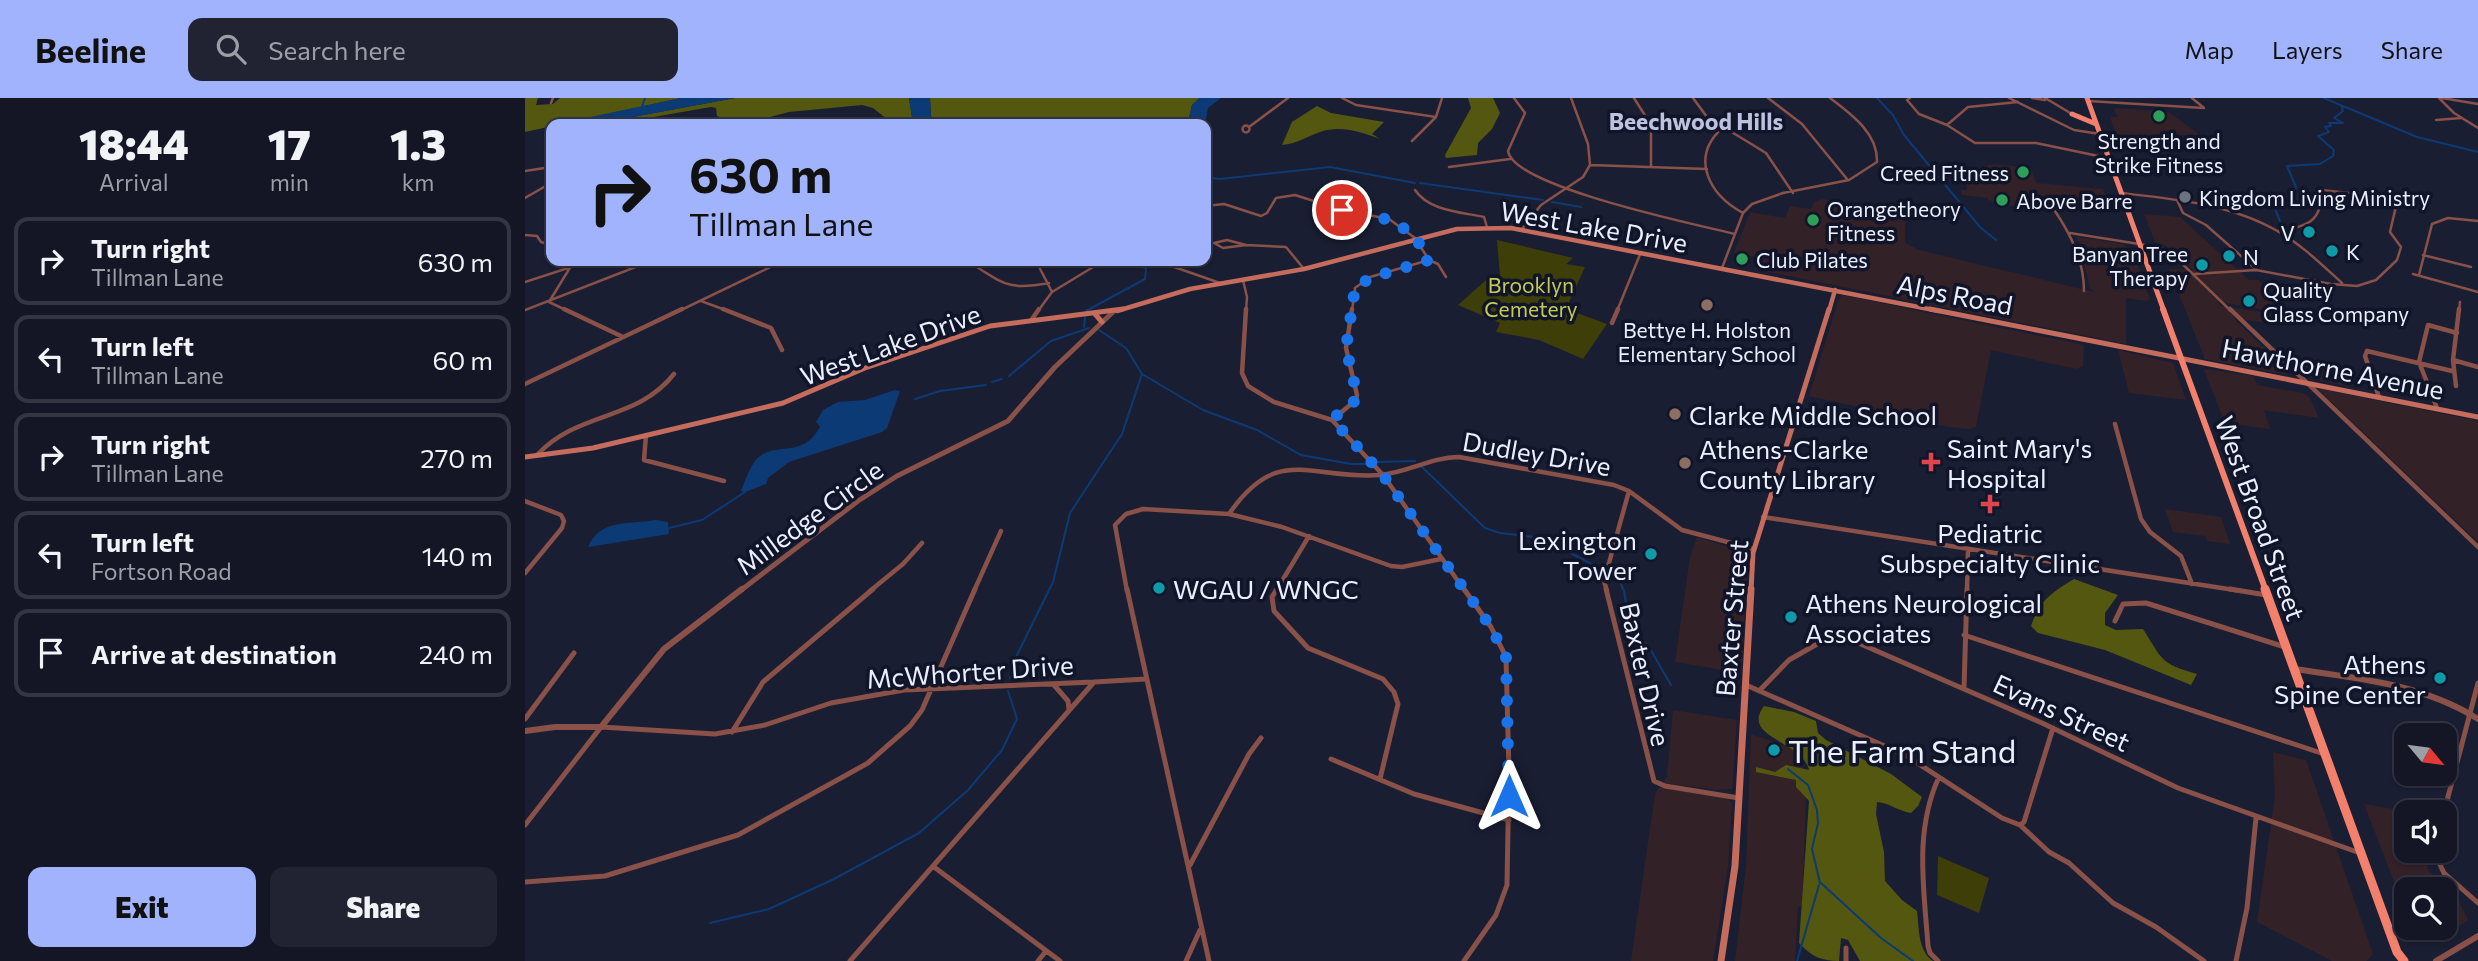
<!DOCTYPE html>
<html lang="en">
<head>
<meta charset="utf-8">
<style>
	:root { --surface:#141626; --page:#212332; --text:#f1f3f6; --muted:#9d9fa7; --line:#333543; --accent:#a1b3fd }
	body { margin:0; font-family:Commissioner,sans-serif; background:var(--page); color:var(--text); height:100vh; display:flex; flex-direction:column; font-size:26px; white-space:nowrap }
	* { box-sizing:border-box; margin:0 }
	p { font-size:23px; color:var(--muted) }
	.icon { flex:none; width:38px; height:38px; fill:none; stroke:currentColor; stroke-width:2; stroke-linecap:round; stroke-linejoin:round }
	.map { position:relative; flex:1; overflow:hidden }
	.side { display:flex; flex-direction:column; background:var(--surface); width:525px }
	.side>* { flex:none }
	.top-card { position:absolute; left:21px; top:21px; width:665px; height:147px; border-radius:14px; box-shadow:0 2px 5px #0004,0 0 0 2px var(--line); background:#a1b3fd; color:#111; overflow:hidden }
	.needle { width:46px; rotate:119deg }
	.buttons { position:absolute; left:1869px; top:625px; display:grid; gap:14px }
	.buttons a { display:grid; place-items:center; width:63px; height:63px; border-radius:14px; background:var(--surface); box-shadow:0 2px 5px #0004,0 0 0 2px var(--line); font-size:35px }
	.pin { position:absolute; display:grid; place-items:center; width:60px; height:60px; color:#fff; margin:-30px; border:4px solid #fff; border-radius:50%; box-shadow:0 2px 7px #0007 }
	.me { position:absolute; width:77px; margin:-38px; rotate:0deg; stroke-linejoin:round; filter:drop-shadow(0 0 5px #0008) }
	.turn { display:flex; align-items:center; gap:24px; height:147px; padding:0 28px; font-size:32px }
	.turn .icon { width:91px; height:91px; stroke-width:2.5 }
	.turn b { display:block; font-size:49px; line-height:60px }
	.eta { display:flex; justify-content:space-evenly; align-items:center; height:119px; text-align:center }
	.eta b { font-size:42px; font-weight:800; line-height:49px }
	.button { display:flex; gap:14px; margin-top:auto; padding:14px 28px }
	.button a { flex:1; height:80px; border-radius:14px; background:var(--accent); color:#111; font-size:28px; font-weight:800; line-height:80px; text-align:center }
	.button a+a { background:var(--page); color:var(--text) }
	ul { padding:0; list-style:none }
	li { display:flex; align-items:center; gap:21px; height:88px; margin:0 14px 10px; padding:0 14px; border:4px solid var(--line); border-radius:14px }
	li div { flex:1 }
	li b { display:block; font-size:26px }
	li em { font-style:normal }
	header { display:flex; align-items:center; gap:42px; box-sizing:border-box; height:98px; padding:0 35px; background:var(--accent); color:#111 }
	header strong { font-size:33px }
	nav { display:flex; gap:38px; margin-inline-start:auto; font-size:24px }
	.search { width:490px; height:63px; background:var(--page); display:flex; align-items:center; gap:18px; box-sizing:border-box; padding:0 24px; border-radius:14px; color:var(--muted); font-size:26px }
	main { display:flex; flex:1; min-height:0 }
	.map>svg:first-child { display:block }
	.commercial { fill:#332128 }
	.green { fill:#3d3e08 }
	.forest { fill:#54570f }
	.water { fill:#0c3a74 }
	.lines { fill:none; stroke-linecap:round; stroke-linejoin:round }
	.stream { stroke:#0c3a74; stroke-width:2 }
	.minor-far2 { stroke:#895147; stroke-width:2.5 }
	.minor-far1 { stroke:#895147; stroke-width:4.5 }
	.minor { stroke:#895147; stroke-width:5 }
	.tertiary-far1 { stroke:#895147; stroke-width:5 }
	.tertiary { stroke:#895147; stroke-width:6 }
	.secondary-far2 { stroke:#c56c5c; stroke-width:4.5 }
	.secondary-far1 { stroke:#c56c5c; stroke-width:5 }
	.secondary { stroke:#c56c5c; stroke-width:7 }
	.primary-far2 { stroke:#f3806c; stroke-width:5 }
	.primary-far1 { stroke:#f3806c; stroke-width:6 }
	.primary { stroke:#f3806c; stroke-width:9 }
	.route { stroke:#1a73e8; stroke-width:12; stroke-dasharray:0 21.6 }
	.leisure-dot { fill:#2e9e5b; stroke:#111529; stroke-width:2.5 }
	.worship-dot { fill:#6b7280; stroke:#111529; stroke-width:2.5 }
	.culture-dot { fill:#0f9aa8; stroke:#111529; stroke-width:2.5 }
	.education-dot { fill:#8d6e63; stroke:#111529; stroke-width:2.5 }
	.health-dot { fill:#e0444e; stroke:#111529; stroke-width:2.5 }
	.labels { text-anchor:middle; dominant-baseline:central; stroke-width:7; stroke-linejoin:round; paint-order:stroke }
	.far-poi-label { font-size:21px; fill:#eceffe; stroke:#111529; text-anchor:start }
	.far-park-label { font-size:21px; fill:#c6cb54; stroke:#111529 }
	.far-neighbourhood-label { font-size:23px; font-weight:bold; fill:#bdc3df; stroke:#111529 }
	.street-label { font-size:26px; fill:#eceffe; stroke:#111529 }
	.poi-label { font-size:26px; fill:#eceffe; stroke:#111529; text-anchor:start }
	.near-poi-label { font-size:32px; fill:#eceffe; stroke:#111529; text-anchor:start }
</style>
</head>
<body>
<header>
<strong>Beeline</strong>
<div class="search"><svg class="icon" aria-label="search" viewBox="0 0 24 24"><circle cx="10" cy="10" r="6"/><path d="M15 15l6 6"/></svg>Search here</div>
<nav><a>Map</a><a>Layers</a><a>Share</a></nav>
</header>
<main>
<section class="side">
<div class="eta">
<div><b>18:44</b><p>Arrival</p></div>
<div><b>17</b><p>min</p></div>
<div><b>1.3</b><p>km</p></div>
</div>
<ul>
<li><svg class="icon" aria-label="right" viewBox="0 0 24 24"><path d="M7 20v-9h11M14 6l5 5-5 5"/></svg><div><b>Turn right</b><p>Tillman Lane</p></div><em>630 m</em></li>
<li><svg class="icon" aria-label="left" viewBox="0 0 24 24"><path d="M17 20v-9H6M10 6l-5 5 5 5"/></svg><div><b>Turn left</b><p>Tillman Lane</p></div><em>60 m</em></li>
<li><svg class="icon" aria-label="right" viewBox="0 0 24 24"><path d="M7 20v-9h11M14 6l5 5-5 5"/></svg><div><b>Turn right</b><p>Tillman Lane</p></div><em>270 m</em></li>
<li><svg class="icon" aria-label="left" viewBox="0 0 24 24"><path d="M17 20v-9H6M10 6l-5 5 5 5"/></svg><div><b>Turn left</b><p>Fortson Road</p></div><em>140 m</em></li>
<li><svg class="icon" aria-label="arrive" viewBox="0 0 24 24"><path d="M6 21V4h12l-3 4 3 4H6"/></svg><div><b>Arrive at destination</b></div><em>240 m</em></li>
</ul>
<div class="button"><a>Exit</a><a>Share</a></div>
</section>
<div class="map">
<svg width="1953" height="863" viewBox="0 0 1953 863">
	<rect width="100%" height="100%" fill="#1a1e33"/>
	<path class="commercial" d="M1591 10 1644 14 1675 37H1594L1591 36 1585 19H1593L1589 12Z
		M1469 66 1506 70 1511 85 1578 91 1583 107 1536 102V115L1500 111 1463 102V100L1437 97 1436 92H1442L1440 76 1444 72Z
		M1297 101 1380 117V145L1394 152 1569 194 1565 190 1552 139 1598 146 1608 154 1625 201 1621 203 1601 200V246L1229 171 1233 160 1209 155 1225 114 1260 120 1265 108 1286 111 1289 104Z
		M1619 116 1655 119 1724 182H1733L1748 198 1752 214 1691 203 1696 208 1744 215 1749 226 1708 220 1761 271 1763 277 1680 261 1644 171 1668 172 1641 148 1630 144Z
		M1317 197 1559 247 1558 268 1551 271 1466 252 1451 329 1444 331 1424 329 1284 298 1313 203Z
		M1593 252 1648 265 1661 302 1604 295Z
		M1761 257 1813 265 1824 289 1783 279Z
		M1681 271 1728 278 1732 287 1778 295 1785 300 1794 320 1739 312 1745 331 1700 325 1679 272Z
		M1796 291 1953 323V444L1794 292Z
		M1640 411 1696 419 1705 446 1682 443 1680 438 1648 434Z
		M1172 439 1223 455 1216 575 1150 564 1165 459Z
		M1148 612 1212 622 1207 691 1193 692 1138 685 1142 679Z
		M1226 636 1276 653 1281 699 1277 808H1273L1270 863H1210L1221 768Z
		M1748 654 1781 662 1848 856 1841 863H1807L1732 824 1750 697Z
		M1135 689 1202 700 1207 705 1203 768 1188 863H1106L1130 696Z
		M1839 706 1886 714H1881V752L1898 753 1903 772 1935 805 1943 822 1912 844 1888 830H1920V791H1881V815Z"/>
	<path class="green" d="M972 142 1048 160 1041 166 1060 169 1041 211 1082 226 1058 261 1014 242 971 234 975 225 933 207 961 182 975 178Z
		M1413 758 1464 780 1454 815 1412 797Z"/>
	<path class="forest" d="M0 0H13L11 7 28 6 35 0H156L0 34Z
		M210 0H384L388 26H368L348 10 337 7 264 14 217 26 192 18 191 10 186 9 88 26H70Z
		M405 0H675L667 7 664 20 651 26H411L406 18Z
		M943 0H968L975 15 967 31 953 45 952 57 921 60 920 57 946 10Z
		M792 8 806 15 859 24 847 36 855 41C835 34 816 27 795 34 781 39 771 46 757 47L767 24Z
		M1549 481 1593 497 1580 515V527L1591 532 1618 531C1638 562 1634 565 1672 576L1666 587 1580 552 1513 535 1506 528C1515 502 1526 495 1549 481Z
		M1239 608 1269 614 1291 623 1293 635 1301 642 1366 676 1397 699 1393 708 1386 715C1373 713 1365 705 1352 704L1351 716 1359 754 1360 783 1377 802 1392 813C1394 830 1393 853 1408 863H1335L1323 842 1316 840 1314 863C1296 863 1286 858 1274 845L1284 703 1271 689V682L1231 674V669L1250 674 1261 667 1284 672C1277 642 1215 640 1239 608Z"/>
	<path class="water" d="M156 0H210L70 26H32Z
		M384 0H405L406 18 411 26H388Z
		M674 0H696L683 10 681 21 676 26H651L664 20 667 7Z
		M370 292 375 293 362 330 357 334 264 364 243 380 241 386 218 395 216 392C221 382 226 364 235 358 255 344 278 360 295 329L291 324 298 312 313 304 340 302Z
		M130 422 143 424 144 436 63 449C75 420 105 427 130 422Z"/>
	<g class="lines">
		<path class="stream" d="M1352 0 1368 17 1379 37 1455 129 1471 142
			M1799 0 1892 39 1953 54
			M117 9 120 0
			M681 72 688 80 695 81 805 69 890 85
			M895 85 1018 102
			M1027 104 1056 109
			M1755 123 1750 111 1757 108 1758 100 1766 98 1771 89 1762 68 1795 66 1808 58 1809 52 1793 38 1804 34 1800 29 1806 28 1804 25H1818L1809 20 1818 13 1816 7
			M561 213 620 181 621 171 608 163
			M559 229 560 219
			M574 232 601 250 617 276 678 312 732 332 776 357 826 366H842
			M484 278 526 243 564 230
			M467 284 477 281
			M390 301 415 293 461 287
			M852 364 890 363
			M896 368 960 430 975 435 1017 440 1074 470
			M144 430 177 422 220 394
			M1086 476 1094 482 1099 493 1105 532 1124 549 1146 587
			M485 580 490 561 528 484 545 415 597 336 617 276
			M1263 671 1283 687 1292 712 1293 725 1287 751 1295 785
			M1296 785 1356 840 1388 863
			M185 825 244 811 309 781 394 735 443 692 477 652 492 621 483 593
			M1272 863 1294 787"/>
		<path class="minor-far2" d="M817 0 831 7 911 19
			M989 0 1000 15 983 53C988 89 1174 127 1210 136
			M1109 0 1126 27V68
			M1168 0 1182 19 1241 55 1268 95
			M1243 0 1277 26 1322 81
			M1385 0 1382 2 1394 16 1422 27
			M1484 0 1549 32 1575 36
			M1507 0 1520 2
			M1520 0 1547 16
			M1914 0 1929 15 1953 30
			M1917 0 1953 6
			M1563 3 1679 10 1667 0
			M1493 4 1443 9 1422 27 1450 45H1511L1583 60
			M26 5 28 0
			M1911 22 1936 20
			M131 26 171 22
			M717.5 31a3.5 3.5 0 1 1 7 0a3.5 3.5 0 1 1-7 0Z
			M724 29 763 0
			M1197 30C1164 61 1185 97 1218 115
			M887 43 911 19 917 0
			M1065 67 1182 71
			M924 69 985 61
			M0 73 26 69
			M890 92C904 113 936 114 959 119L962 129
			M1596 95C1650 101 1706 106 1754 134 1777 147 1797 167 1817 185
			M0 100 26 85
			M1652 102 1658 115 1681 127 1732 172
			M681 108 699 106 736 118 742 115 751 100 770 97 817 112 864 121 890 140 904 162 913 166 921 179
			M1530 113C1546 137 1559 163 1559 193
			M997 131 1016 107 1058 79 1065 67 1063 46 1046 0
			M1545 135 1633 149 1645 154 1706 213
			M0 137 12 138 16 144 26 147
			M702 142 721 147 698 150 689 145Z
			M721 147 761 149 779 171
			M1898 157 1946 169
			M442 163C479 185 480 193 524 185
			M511 163 527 194 513 213
			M632 163 695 185
			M1197 170 1218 115 1227 106 1258 95 1324 82 1352 64C1353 35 1326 16 1305 0
			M1669 176 1731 172 1806 186 1832 188 1851 182 1872 162 1876 149 1865 134 1872 104 1861 99 1796 92C1798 125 1781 128 1753 133
			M1888 176 1953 194
			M1894 177 1907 126 1923 120 1953 123
			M718 182 722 199 721 213
			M0 184 46 169
			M527 194 578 163
			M176 203 203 213
			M0 212 126 163
			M43 213 24 204 49 163
			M154 213 258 163
			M827 213 830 190 845 179 904 162
			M1092 213 1116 154
			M1934 213 1935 204"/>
		<path class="minor-far1" d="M39 211 96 238
			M198 211 246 230 257 252
			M721 211 717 275 723 288 749 304 807 322 858 377 940 493
			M1705 211 1953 449
			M507 221 514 211
			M1087 225 1093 211
			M1928 262 1953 269
			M0 286 157 211
			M1931 288 1928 262 1934 211
			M1854 299 1840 258 1842 253 1927 273
			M1912 310 1894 264 1903 227 1932 235
			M807 322 831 302 832 297 821 250 827 211
			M1590 326 1616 421 1625 434 1656 458 1667 486
			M121 337 119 362 199 383
			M12 357C54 312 111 324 149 276
			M0 403 36 417 39 423 37 430 0 475
			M704 416C753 345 785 382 855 377 882 375 906 359 934 359L1089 387 1104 393 1157 432 1229 451
			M1238 419 1716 493
			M345 493 378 466 397 445
			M449 493 476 433
			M602 493 590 427 601 416 618 411 704 416 757 429 866 468 877 469 916 461
			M751 493 784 438
			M1082 493 1079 483 1104 393
			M1442 493 1443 451"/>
		<path class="minor" d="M602 491 684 863
			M752 491 747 499 749 513 783 550 858 581 869 594 873 606 855 681
			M1081 491 1129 683 1140 688 1214 700
			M1705 491 1741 497
			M1590 523 1598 506 1621 505 1760 549
			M1439 537 1799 656
			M529 587 543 603 544 611
			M1221 587 1380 657 1477 720 1495 727 1524 754 1544 765 1588 805 1631 829 1679 863
			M1439 590 1442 491
			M1236 591 1264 562 1308 537H1315L1517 625 1653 690 1835 755
			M0 621 49 555
			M207 634 238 584 348 491
			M806 661 889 696 984 722
			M1919 714 1953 585
			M0 727 76 629 190 636 240 627 306 605 379 592 569 584
			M1495 727 1499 724 1528 630
			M1908 752 1919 775 1953 805
			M665 767 724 656 736 640
			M409 769 535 863
			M0 784 80 778 213 737 343 665 385 628 397 612 450 491
			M1321 850V863
			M325 863 569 584 621 581
			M513 863 521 853
			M661 863 675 832
			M939 863 971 817 982 787 984 674 981 559 966 529 939 491
			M1413 863 1405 855 1403 848C1399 790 1389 733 1414 679
			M1711 863 1722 810 1731 720"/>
		<path class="tertiary-far1" d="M215 493 333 403 372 378 483 323 530 269 588 214"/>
		<path class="tertiary" d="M1769 571C1832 580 1898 586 1953 621
			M0 633 30 629H76L139 551 217 491
			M1911 863 1953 838"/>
		<path class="secondary-far2" d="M592 213 665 191 779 171 932 131 986 130 1414 213
			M1304 213 1310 192"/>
		<path class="secondary-far1" d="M1405 211 1953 319
			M570 216 577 224
			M0 359 68 350 258 305 340 270 465 228 598 211
			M1226 493 1228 455 1304 211"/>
		<path class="secondary" d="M1196 863 1210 768 1226 491"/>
		<path class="primary-far2" d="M1562 0 1639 213
			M1547 16 1571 26"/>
		<path class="primary-far1" d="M1638 211 1741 493"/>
		<path class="primary" d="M1740 491 1872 854 1879 863"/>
	</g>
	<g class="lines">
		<path class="route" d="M817 112C857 119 884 121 904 162L845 180 830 190 821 250 832 297 831 302 807 321 858 377 966 529 981 559 984 698"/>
	</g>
	<g class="leisure-dot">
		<circle cx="1634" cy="18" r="7"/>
		<circle cx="1498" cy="74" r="7"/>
		<circle cx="1477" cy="102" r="7"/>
		<circle cx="1288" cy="122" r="7"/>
		<circle cx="1217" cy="161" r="7"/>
	</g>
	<circle class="worship-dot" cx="1660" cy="99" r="7"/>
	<g class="culture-dot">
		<circle cx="1784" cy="134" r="7"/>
		<circle cx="1807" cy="153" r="7"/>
		<circle cx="1704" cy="158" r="7"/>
		<circle cx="1677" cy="167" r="7"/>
		<circle cx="1724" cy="203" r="7"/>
		<circle cx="1126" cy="456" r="7"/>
		<circle cx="634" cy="490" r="7"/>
		<circle cx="1266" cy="519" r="7"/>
		<circle cx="1915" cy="580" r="7"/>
		<circle cx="1249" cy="652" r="7"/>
	</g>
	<g class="education-dot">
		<circle cx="1182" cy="207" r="7"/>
		<circle cx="1150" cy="316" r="7"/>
		<circle cx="1160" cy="365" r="7"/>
	</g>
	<g class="health-dot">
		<path d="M1402.5 353.5h7v7h7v7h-7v7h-7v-7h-7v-7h7z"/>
		<path d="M1461.5 395.5h7v7h7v7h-7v7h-7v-7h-7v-7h7z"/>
	</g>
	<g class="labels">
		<g class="far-poi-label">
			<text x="1634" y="42" text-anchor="middle">Strength and<tspan x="1634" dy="24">Strike Fitness</tspan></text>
			<text x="1484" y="74" text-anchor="end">Creed Fitness</text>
			<text x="1674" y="99">Kingdom Living Ministry</text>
			<text x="1491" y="102">Above Barre</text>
			<text x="1302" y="110">Orangetheory<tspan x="1302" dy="24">Fitness</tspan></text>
			<text x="1770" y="134" text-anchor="end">V</text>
			<text x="1821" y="153">K</text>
			<text x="1663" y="155" text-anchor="end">Banyan Tree<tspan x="1663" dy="24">Therapy</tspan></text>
			<text x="1718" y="158">N</text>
			<text x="1231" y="161">Club Pilates</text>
			<text x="1738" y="191">Quality<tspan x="1738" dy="24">Glass Company</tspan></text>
			<text x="1182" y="231" text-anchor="middle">Bettye H. Holston<tspan x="1182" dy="24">Elementary School</tspan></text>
		</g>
		<g class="far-park-label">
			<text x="1006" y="186">Brooklyn<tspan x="1006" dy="24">Cemetery</tspan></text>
		</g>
		<g class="far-neighbourhood-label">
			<text x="1171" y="23">Beechwood Hills</text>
		</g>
		<g class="street-label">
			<text transform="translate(1069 128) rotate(10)">West Lake Drive</text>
			<text transform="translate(1430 196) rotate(11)">Alps Road</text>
			<text transform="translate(365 246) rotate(-20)">West Lake Drive</text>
			<text transform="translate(1808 270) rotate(11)">Hawthorne Avenue</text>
			<text transform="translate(1012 355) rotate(10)">Dudley Drive</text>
			<text transform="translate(284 419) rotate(-36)">Milledge Circle</text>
			<text transform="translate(1736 420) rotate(70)">West Broad Street</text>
			<text transform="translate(1206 520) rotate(-85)">Baxter Street</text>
			<text transform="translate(445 573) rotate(-4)">McWhorter Drive</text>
			<text transform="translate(1121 576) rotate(77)">Baxter Drive</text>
			<text transform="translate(1537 614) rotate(25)">Evans Street</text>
		</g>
		<g class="poi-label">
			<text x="1164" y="316">Clarke Middle School</text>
			<text x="1422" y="349">Saint Mary's<tspan x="1422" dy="30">Hospital</tspan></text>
			<text x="1174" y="350">Athens-Clarke<tspan x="1174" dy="30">County Library</tspan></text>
			<text x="1465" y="434" text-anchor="middle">Pediatric<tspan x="1465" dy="30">Subspecialty Clinic</tspan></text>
			<text x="1112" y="441" text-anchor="end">Lexington<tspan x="1112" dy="30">Tower</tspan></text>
			<text x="648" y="490">WGAU / WNGC</text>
			<text x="1280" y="504">Athens Neurological<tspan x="1280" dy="30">Associates</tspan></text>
			<text x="1901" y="565" text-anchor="end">Athens<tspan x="1901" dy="30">Spine Center</tspan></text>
		</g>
		<g class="near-poi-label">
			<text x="1263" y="652">The Farm Stand</text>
		</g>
	</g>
</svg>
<div class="buttons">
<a><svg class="needle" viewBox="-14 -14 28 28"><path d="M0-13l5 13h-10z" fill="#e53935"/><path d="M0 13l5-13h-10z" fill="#9d9fa7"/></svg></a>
<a><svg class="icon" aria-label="sound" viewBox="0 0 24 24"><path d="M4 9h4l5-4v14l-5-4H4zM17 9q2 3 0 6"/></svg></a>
<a><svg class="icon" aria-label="search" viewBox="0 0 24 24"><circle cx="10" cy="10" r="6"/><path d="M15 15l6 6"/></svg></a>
</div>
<div class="pin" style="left:817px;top:112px;background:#d93025"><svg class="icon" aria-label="arrive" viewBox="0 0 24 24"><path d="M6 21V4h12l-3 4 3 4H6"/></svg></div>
<svg class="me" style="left:984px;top:698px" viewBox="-20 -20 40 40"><path d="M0-17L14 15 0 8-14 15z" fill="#1a73e8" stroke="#fff" stroke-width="4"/></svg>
<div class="top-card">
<div class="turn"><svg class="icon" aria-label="right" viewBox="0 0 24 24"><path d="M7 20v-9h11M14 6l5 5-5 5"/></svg><div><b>630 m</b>Tillman Lane</div></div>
</div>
</div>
</main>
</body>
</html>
